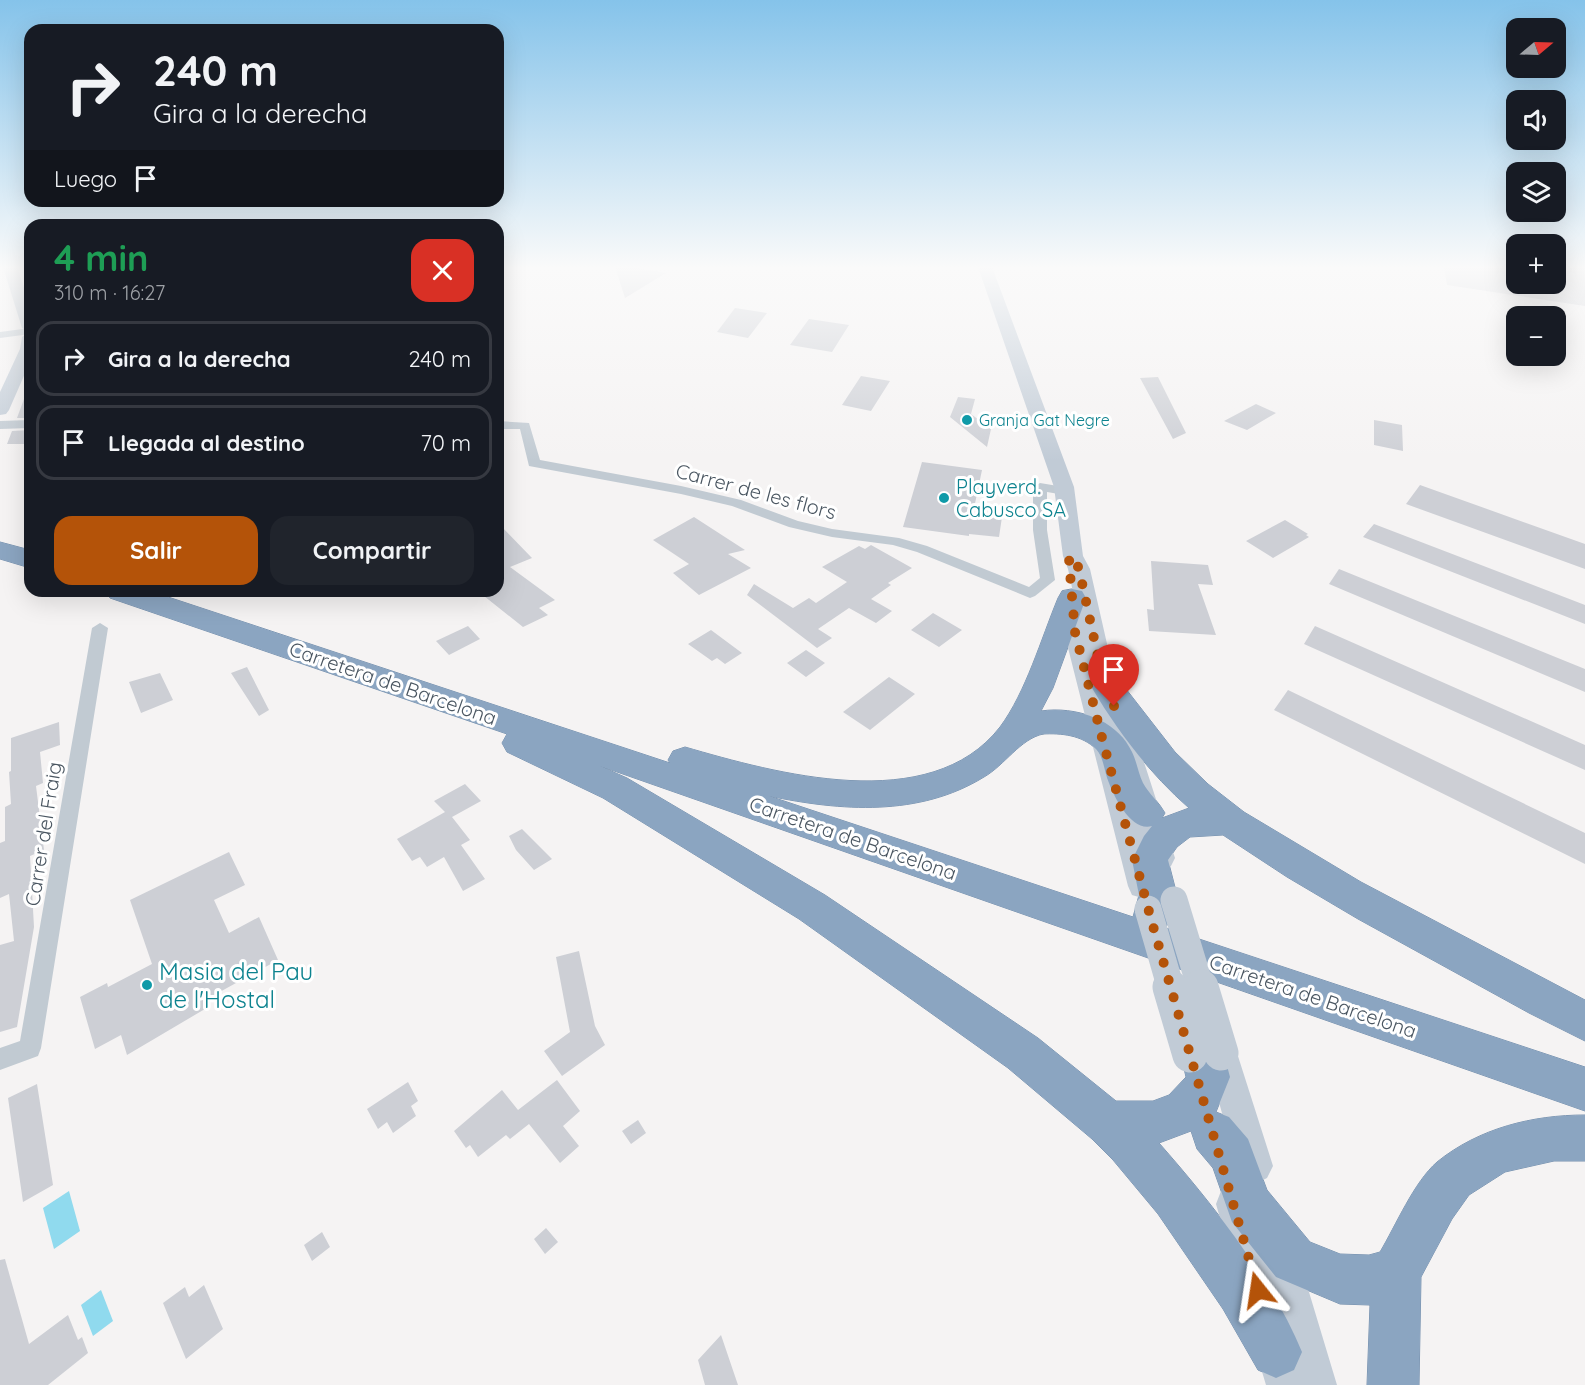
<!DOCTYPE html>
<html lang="es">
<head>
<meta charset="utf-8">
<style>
	:root { --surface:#171b24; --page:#20242c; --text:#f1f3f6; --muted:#9ea1a6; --line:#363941; --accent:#b45309 }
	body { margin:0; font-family:Quicksand,sans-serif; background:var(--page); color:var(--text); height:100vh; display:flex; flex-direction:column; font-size:22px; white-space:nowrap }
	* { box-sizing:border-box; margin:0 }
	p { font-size:20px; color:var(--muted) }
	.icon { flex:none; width:33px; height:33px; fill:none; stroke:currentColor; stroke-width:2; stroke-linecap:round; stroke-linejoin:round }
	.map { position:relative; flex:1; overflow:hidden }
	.side { position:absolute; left:24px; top:219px; width:480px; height:378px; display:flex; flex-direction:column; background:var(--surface); border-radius:18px; box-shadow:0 6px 24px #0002 }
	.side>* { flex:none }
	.guide { position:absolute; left:24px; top:24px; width:480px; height:183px; border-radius:18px; box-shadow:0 6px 24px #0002; background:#171b24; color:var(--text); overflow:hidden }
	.needle { width:39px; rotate:71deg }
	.buttons { position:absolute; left:1506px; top:18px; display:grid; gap:12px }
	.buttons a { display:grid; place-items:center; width:60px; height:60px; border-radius:12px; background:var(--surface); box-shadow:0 6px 24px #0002; font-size:30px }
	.pin { position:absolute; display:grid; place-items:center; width:51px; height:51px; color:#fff; margin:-62px -26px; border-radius:50% 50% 50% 0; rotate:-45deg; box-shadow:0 0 6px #0007 }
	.pin .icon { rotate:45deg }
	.me { position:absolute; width:66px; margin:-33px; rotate:345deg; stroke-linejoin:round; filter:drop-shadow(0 0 4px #0008) }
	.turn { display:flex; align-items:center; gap:21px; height:126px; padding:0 30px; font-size:27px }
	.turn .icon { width:78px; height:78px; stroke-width:2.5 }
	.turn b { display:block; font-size:42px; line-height:51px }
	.then { display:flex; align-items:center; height:57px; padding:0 30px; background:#0003; gap:12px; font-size:22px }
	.round { display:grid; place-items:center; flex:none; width:63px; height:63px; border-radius:18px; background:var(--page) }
	.headline { display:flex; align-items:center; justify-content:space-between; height:102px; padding:0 30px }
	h1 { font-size:36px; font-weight:700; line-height:45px; color:#1e9e55 }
	.action { display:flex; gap:12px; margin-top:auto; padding:12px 30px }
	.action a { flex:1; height:69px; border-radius:18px; background:var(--accent); color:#fff; font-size:24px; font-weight:700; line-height:69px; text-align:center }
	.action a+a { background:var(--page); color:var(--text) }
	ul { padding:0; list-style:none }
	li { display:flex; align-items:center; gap:18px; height:75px; margin:0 12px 9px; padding:0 18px; border:3px solid var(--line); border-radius:18px }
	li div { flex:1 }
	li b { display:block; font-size:22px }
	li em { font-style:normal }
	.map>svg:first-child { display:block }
	.water { fill:#90daee }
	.building { fill:#cdcfd5 }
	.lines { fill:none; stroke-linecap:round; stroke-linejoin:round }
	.highway-casing { stroke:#7690ad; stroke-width:1 }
	.street { fill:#c1cad2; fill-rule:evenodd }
	.secondary { fill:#c1cbd6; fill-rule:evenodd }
	.highway { fill:#8ba5c1; fill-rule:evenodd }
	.secondary-bridge-far1 { stroke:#c1cbd6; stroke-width:27 }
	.secondary-bridge { stroke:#c1cbd6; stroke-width:35 }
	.route { stroke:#b45309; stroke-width:10; stroke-dasharray:0 18 }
	.culture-dot { fill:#0f9aa8; stroke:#fff; stroke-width:2 }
	.labels { text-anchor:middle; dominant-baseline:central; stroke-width:6; stroke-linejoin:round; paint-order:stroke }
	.far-culture-label { font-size:16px; fill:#0d838f; stroke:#fff; text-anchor:start }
	.culture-label { font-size:20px; fill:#0d838f; stroke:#fff; text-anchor:start }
	.street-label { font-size:20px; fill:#4a5661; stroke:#fff }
	.near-culture-label { font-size:24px; fill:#0d838f; stroke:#fff; text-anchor:start }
</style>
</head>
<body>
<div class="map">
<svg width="1585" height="1385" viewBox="0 0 1585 1385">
	<rect width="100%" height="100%" fill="#f5f3f3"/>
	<path class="water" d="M69 1191 80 1231 54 1249 43 1208Z
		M101 1290 113 1321 93 1336 81 1305Z"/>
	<path class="building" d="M615 267H632L666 273 625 298Z
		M1444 267H1516V284H1556V267H1585V306L1447 285Z
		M735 308 767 313 748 338 717 332Z
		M809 319 849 325 832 352 790 345Z
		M861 376 890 381 871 411 842 405Z
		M1158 377 1186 433 1173 439 1140 378Z
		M28 388 30 418H17Z
		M958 397 975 399 971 414 991 429 987 447 950 417Z
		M1256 404 1276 413 1247 430 1224 421Z
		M1374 420 1402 425 1403 451 1374 445Z
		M30 430V444H7L12 431Z
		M922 462 982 470 973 513 1002 517 999 537 969 534V536L903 527Z
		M1420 485 1585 544V569L1406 504Z
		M694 517 745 550 728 554 751 568 699 595 673 573 689 564 653 540Z
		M1285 520 1308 534 1306 535 1309 537 1273 558 1246 541Z
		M498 523 532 558 510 567 555 600 539 608 548 615 523 627 484 596 498 591Z
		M1374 524 1585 605V624L1363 537Z
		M871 545 912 568 888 583 891 585 871 599 892 611 876 623 849 608 818 629 832 638 817 648 747 595 754 584 793 608 809 598 816 603 847 582 822 567 859 546 865 549Z
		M1151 561 1208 565 1213 585 1198 584 1216 635 1149 631 1147 609 1154 610Z
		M1339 569 1585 669V692L1329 584Z
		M933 613 962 630 939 647 911 630Z
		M468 626 480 639 449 655 436 641Z
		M1315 626 1585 745V770L1304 644Z
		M711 630 742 653 725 664 717 658 712 661 688 644Z
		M806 650 825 663 806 677 787 663Z
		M247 667 269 710 259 716 231 673Z
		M160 673 173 700 141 713 129 682Z
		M889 677 915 694 870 730 843 712Z
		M1288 690 1585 833V864L1274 710Z
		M59 722 60 745 40 752 43 783 36 786 44 850 30 856 34 927 17 1027 0 1032V945L14 941 9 894 0 898V843L5 841V807L11 804 9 772 11 771V738Z
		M465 784 481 801 452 817 470 840 461 845 485 879 463 891 444 857 427 867 420 857 412 861 397 839 445 812 434 801Z
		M522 829 552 859 534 870 516 850 509 836Z
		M229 852 245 885 214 900 229 933 259 917 278 960 207 999 210 1006 127 1055 121 1035 95 1049 80 997 107 983 108 987 152 964 130 900Z
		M579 951 595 1026 605 1045 562 1076 544 1051 570 1032 556 957Z
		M557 1080 580 1111 563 1126 579 1146 560 1163 529 1124 510 1139 506 1135 478 1157 470 1145 466 1148 454 1131 502 1090 518 1110Z
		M408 1082 418 1101 411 1106 416 1116 393 1133 387 1122 378 1129 367 1109Z
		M37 1084 53 1185 23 1202 8 1098Z
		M638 1120 646 1133 631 1144 622 1131Z
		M546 1228 558 1242 545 1254 534 1239Z
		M322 1232 330 1247 312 1261 304 1245Z
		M5 1259 29 1344 68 1315 78 1340 82 1337 88 1353 48 1385H0V1260Z
		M204 1285 223 1329 186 1359 163 1303 185 1287 189 1297Z
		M721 1335 738 1385H705L698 1360Z"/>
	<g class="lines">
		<g class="highway-casing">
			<path id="highway" d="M0 542 30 550V568L0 559Z
				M1072 589 1082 591 1086 598 1053 688 1041 711C1075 706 1117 719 1132 752 1137 762 1138 773 1143 783 1149 794 1159 802 1165 813L1162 818 1189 808C1151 775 1118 732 1092 688L1097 680 1108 677 1119 680 1175 752 1208 784 1244 812 1361 882 1585 1000V1041L1529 1013 1358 919 1287 877 1223 835 1190 837 1177 847 1168 860 1177 895 1166 928 1585 1067V1111L600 766 627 778 825 895 1038 1038 1116 1101H1153L1169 1095 1186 1077 1173 1021 1179 1007 1194 1001 1209 1007 1215 1021 1230 1077 1216 1112 1229 1117 1248 1139 1267 1190 1310 1242 1340 1254 1369 1255 1380 1252C1396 1225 1414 1182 1437 1162 1479 1128 1533 1115 1585 1115V1161H1554L1505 1172 1469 1195 1452 1219 1421 1277 1419 1385H1367L1370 1305 1340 1304 1276 1277 1232 1222 1213 1168 1197 1149 1191 1131 1159 1143C1211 1202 1272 1279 1302 1352L1294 1370 1276 1378 1258 1370 1223 1309 1158 1214 1113 1160 1092 1139 1008 1068 799 919 603 798 507 752 502 743 507 734 110 598 106 591H150L670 763 668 760 673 751 685 747C775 773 930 817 1000 727 1026 692 1041 639 1058 598L1062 591ZM1043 734C1061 733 1082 735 1096 749 1104 757 1104 772 1109 783 1115 799 1132 832 1152 826L1144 836 1132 860 1139 895 1133 917 769 796C841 811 919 817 984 777 1005 765 1020 739 1043 734Z"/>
		</g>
		<path class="street" d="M30 328V334L0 338V332Z
			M30 420V428L0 429V421Z
			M498 421 529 423 540 460 681 486 741 500 798 521 832 529 899 538 927 546 1029 587 1040 578 1033 530V487L1040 483 1070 488 1072 491 1065 495 1047 492V530L1055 580 1035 596 1030 598 917 552 893 545 832 537 789 527 732 506 681 494 529 466 520 429H498Z
			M100 623 108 628 41 1048 38 1056 0 1070V1048L20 1041 92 628Z"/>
		<path class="secondary" d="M3 267H17L30 305V362L9 410 6 414 0 415V392L20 349 22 337 29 332 22 328Z
			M978 267H992L1074 487 1083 556 1090 569 1110 657 1175 858 1171 866 1161 870 1150 865 1156 886 1152 895 1142 898 1132 895 1128 886 1064 632 1061 599 1064 594 1073 592 1068 569 1063 556 1054 487Z
			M1221 1037 1232 1042 1237 1053 1273 1166 1267 1178 1255 1184 1243 1178 1237 1166 1205 1053 1210 1042Z
			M1234 1186 1247 1191 1264 1246 1267 1239 1280 1233 1293 1239 1337 1385H1266L1254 1345 1260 1331 1274 1325 1282 1329 1272 1293 1269 1299 1256 1305 1243 1299 1216 1204 1221 1191Z"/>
		<use href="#highway" class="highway"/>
		<path class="secondary-bridge-far1" d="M1174 900 1201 989
			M1148 909 1171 989"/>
		<path class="secondary-bridge" d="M1170 987 1190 1055
			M1201 987 1221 1053"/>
	</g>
	<linearGradient id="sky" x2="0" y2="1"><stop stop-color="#85c3ea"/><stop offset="0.58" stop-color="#fafafa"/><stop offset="1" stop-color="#fafafa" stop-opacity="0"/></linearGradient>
	<rect width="1585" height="461" fill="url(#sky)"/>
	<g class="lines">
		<path class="route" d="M1114 706 1098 657 1079 569 1073 556 1069 561 1075 632 1101 734 1151 919 1258 1290"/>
	</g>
	<g class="culture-dot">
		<circle cx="967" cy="420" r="6"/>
		<circle cx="944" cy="498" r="6"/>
		<circle cx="147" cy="985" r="6"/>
	</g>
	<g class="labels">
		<g class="far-culture-label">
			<text x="979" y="420">Granja Gat Negre</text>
		</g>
		<g class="culture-label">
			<text x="956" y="486">Playverd.<tspan x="956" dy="23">Cabusco SA</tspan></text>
		</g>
		<g class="street-label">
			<text transform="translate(756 491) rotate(15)">Carrer de les flors</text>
			<text transform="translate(393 683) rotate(19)">Carretera de Barcelona</text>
			<text transform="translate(43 834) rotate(-81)">Carrer del Fraig</text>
			<text transform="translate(853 838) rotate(19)">Carretera de Barcelona</text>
			<text transform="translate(1313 996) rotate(19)">Carretera de Barcelona</text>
		</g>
		<g class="near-culture-label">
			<text x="159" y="971">Masia del Pau<tspan x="159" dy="28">de l'Hostal</tspan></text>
		</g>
	</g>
</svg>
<div class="buttons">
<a><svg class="needle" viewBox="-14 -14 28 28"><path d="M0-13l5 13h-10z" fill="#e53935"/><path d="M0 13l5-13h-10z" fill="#9ea1a6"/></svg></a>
<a><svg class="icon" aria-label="sound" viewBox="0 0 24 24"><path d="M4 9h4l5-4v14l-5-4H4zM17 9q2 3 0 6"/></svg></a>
<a><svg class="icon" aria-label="layers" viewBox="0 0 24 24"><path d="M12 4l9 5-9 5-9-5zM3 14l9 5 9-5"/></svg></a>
<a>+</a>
<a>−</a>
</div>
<div class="pin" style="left:1114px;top:706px;background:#d93025"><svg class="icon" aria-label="arrive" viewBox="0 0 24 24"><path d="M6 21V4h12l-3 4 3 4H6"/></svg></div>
<svg class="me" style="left:1258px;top:1290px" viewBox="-20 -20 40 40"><path d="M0-17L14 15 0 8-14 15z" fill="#b45309" stroke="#fff" stroke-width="4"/></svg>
<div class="guide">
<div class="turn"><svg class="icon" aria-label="right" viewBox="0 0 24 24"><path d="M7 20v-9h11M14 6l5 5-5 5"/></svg><div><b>240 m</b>Gira a la derecha</div></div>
<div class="then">Luego<svg class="icon" aria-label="arrive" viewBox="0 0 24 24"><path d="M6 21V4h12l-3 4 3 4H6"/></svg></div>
</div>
<section class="side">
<div class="headline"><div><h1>4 min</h1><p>310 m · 16:27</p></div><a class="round" style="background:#d93025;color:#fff"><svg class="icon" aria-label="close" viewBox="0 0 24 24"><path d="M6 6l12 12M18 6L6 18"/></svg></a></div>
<ul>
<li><svg class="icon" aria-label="right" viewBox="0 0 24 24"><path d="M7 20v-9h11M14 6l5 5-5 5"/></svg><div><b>Gira a la derecha</b></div><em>240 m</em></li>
<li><svg class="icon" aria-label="arrive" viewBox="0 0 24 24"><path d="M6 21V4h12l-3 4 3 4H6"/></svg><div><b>Llegada al destino</b></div><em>70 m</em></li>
</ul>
<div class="action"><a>Salir</a><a>Compartir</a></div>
</section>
</div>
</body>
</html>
